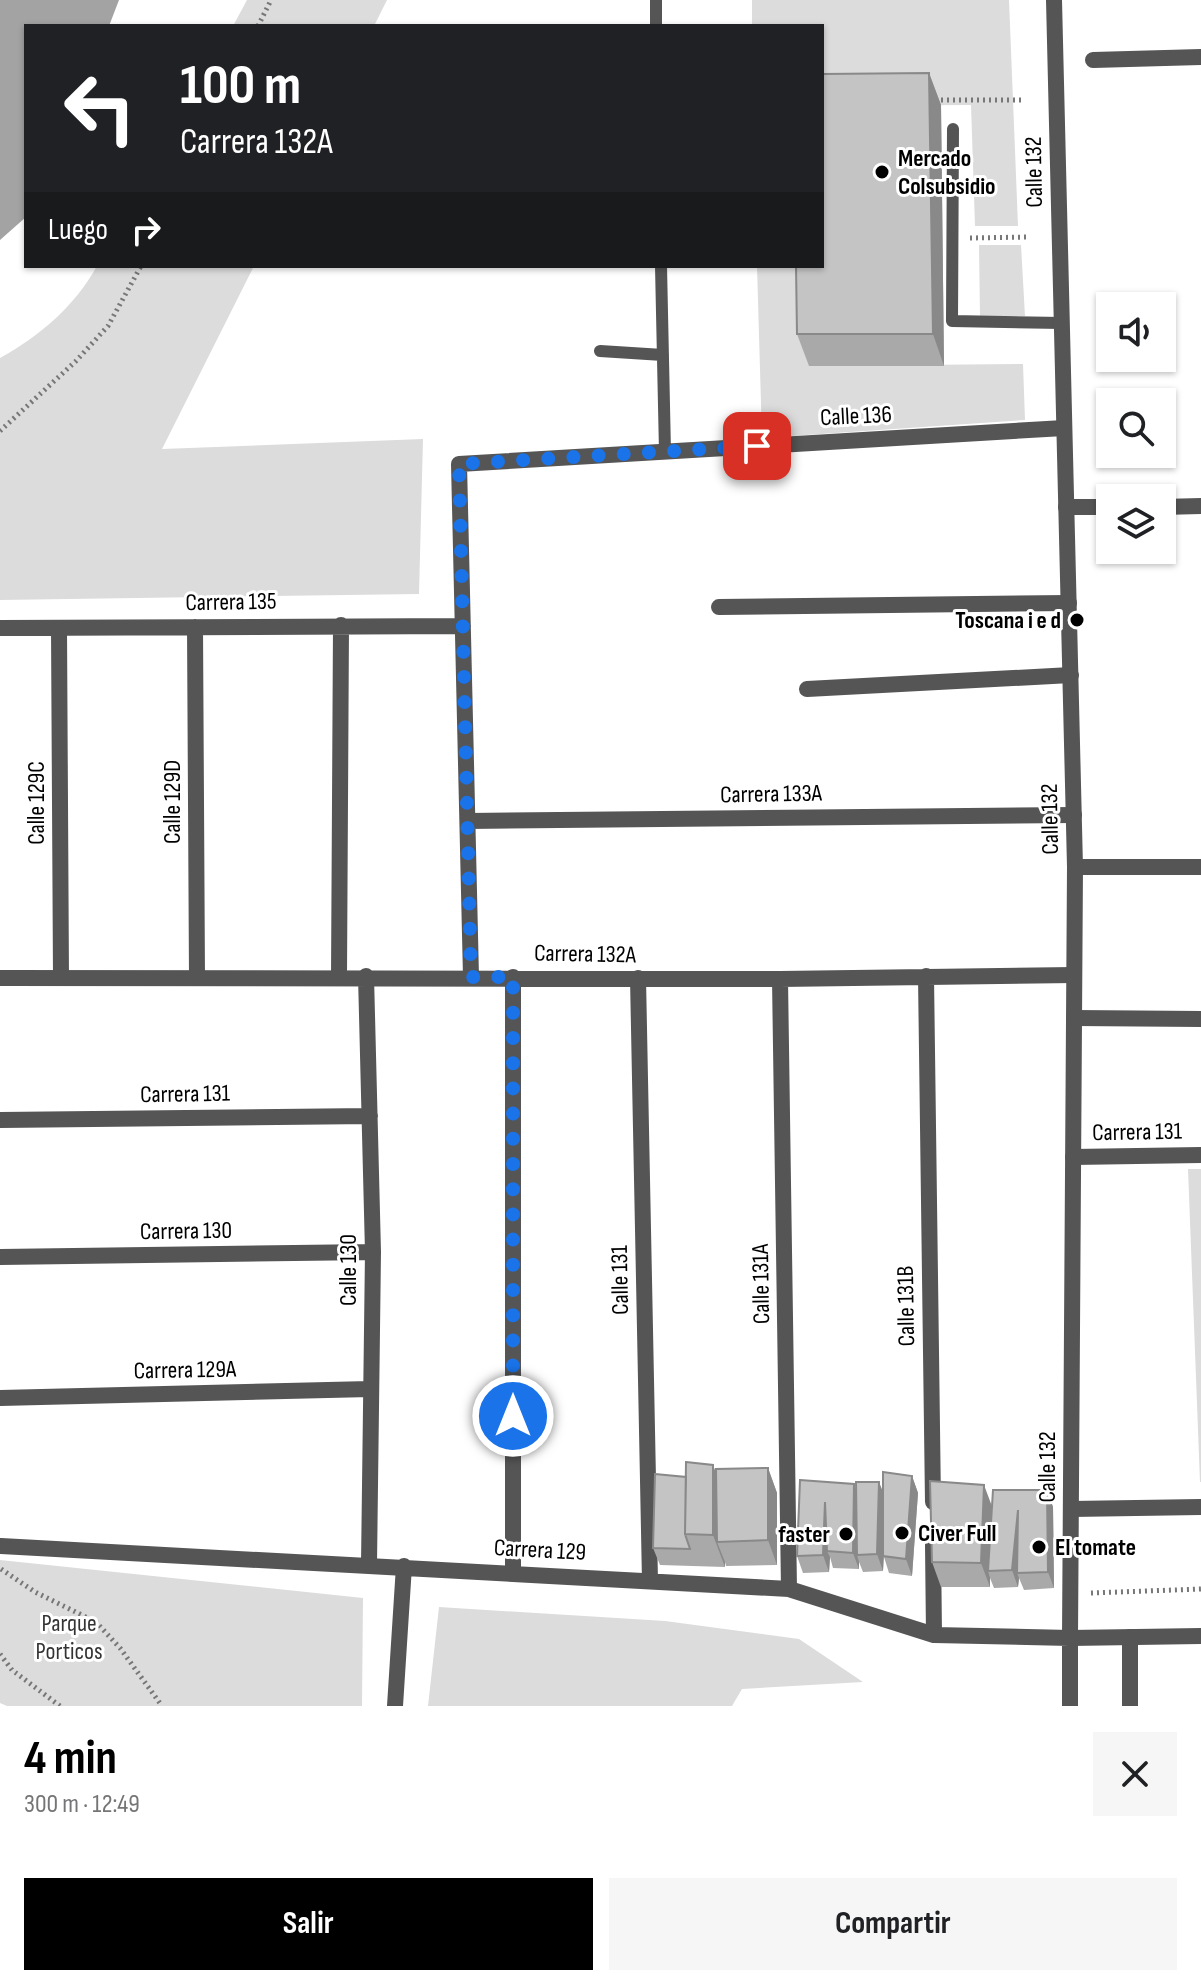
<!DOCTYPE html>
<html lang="es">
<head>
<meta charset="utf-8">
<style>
	:root { --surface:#fff; --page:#f6f6f6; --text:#202124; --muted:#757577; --accent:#000 }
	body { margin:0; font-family:"Sofia Sans Condensed",sans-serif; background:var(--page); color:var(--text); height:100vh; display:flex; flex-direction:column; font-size:30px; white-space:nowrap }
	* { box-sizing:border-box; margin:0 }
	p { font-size:26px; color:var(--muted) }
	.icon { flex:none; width:44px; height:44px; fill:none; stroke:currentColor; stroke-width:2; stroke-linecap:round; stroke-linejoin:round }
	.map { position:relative; height:1706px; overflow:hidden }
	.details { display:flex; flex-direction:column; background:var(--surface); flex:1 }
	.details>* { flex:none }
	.top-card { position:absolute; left:24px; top:24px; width:800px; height:244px; border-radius:0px; box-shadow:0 2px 6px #0004; background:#202124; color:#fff; overflow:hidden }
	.buttons { position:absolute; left:1096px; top:292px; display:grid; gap:16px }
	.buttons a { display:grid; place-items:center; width:80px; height:80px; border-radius:0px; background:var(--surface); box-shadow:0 2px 6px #0004; font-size:40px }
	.pin { position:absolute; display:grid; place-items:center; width:68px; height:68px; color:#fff; margin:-34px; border-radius:16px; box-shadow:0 4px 12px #0006 }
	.me { position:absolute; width:88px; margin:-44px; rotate:0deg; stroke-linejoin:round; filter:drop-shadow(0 0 6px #0008) }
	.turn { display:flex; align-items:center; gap:28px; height:168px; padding:0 24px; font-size:36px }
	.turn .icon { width:104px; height:104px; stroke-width:2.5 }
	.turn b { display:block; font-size:56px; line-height:68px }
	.then { display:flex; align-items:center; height:76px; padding:0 24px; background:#0003; gap:16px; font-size:30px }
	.round { display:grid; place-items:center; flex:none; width:84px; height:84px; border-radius:0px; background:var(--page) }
	.summary { display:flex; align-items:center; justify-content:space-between; height:136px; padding:0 24px }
	h1 { font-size:48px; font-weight:700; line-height:60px; color:var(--accent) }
	.button { display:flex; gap:16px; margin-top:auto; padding:16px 24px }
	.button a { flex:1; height:92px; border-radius:0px; background:var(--accent); color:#fff; font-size:32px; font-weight:700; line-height:92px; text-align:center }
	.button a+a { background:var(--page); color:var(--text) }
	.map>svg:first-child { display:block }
	.green { fill:#dcdcdc }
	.water { fill:#a3a3a3 }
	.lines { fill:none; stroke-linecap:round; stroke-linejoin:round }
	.path { stroke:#777; stroke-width:5; stroke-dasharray:2 4; stroke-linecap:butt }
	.service { stroke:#555; stroke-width:12 }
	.minor { stroke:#555; stroke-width:16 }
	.tertiary { stroke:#555; stroke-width:16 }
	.wall { fill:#a9a9a9 }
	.shaded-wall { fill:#898989 }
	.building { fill:#c4c4c4; stroke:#898989; stroke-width:2 }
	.route { stroke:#1a73e8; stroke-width:14; stroke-dasharray:0 25.2 }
	.poi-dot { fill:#000; stroke:#fff; stroke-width:3 }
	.labels { text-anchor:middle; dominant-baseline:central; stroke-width:6; stroke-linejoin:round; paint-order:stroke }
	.poi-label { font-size:24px; font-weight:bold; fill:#000; stroke:#fff; text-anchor:start }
	.street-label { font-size:24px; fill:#000; stroke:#fff }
	.park-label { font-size:24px; fill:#333; stroke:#fff }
</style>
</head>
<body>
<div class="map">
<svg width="1201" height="1706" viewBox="0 0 1201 1706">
	<rect width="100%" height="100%" fill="#fff"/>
	<path class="green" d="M247 0H387L374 26H233Z
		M752 0H1009L1018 226H975L971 105 822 106V26H752Z
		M979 245H1021L1025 316H980Z
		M97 266H254L162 449 423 439 419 594 0 600V358C41 335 74 307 97 266Z
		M757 266H807L809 366 1023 364 1025 420 762 438Z
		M1188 1169H1201V1482H1200Z
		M0 1560 363 1598 362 1706H7L0 1703Z
		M439 1607 665 1621 799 1639 863 1682 742 1689 732 1706H428Z"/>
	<path class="water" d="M0 0H119L109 26H26V217L0 240Z"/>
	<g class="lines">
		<path class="path" d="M258 26 271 0
			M935 100H1022
			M970 238 1029 237
			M0 431 76 361 108 326 141 266
			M1 1569 35 1592 96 1622 120 1648 162 1706
			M1091 1593 1201 1589
			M0 1654 12 1670 60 1706"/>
		<path class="service" d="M656 0V26
			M953 129 952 321 1062 323
			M661 266 665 452
			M600 351 663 355"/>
		<path class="minor" d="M1093 60 1201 57
			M1066 507H1110
			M1162 507 1201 506
			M719 607 1069 603
			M195 627 197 977
			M0 628 463 626
			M59 628 61 978
			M807 689 1071 675
			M468 821 1074 815
			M1075 867H1201
			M366 976 373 1252 369 1564
			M926 976 933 1502
			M339 977 341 625
			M471 977 459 464 1064 428
			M513 977V1573
			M0 978 780 979 1074 975
			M638 978 650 1581
			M780 979 789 1589
			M1074 1018 1201 1019
			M0 1120 370 1116
			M1073 1157 1201 1155
			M0 1257 373 1252
			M0 1398 370 1389
			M1071 1509 1201 1507
			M933 1545 934 1635
			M1 1546 789 1589 934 1635 1070 1638V1706
			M395 1706 404 1566
			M1130 1706V1637"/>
		<path class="tertiary" d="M1054 0 1075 867 1070 1638 1201 1636"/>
	</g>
	<path class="wall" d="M929 73 941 105 944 366H809L797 334Z
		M713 1465 716 1473 768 1468 777 1493V1565L726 1566 725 1562V1567L660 1565 653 1548 686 1477Z
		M912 1476 918 1493 912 1576 889 1573 884 1557 883 1571 863 1572 859 1562V1569L833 1568 830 1557 829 1572 803 1573 797 1556 856 1490 883 1492Z
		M1047 1490 1053 1507 1054 1588 1024 1590 1019 1578 1018 1587 994 1588 990 1578V1587H941L932 1562 992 1507Z"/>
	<path class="shaded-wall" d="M929 73 941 105 944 366 933 334Z
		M713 1465 724 1497 717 1542 725 1562V1567L713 1535Z
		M768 1468 777 1493V1565L768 1540Z
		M912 1476 918 1493 912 1576 906 1559Z
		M879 1482 886 1499 883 1571 877 1554Z
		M854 1484 860 1501 857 1555 859 1562V1569L853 1553Z
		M984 1485 993 1509 988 1571 990 1578V1587L981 1563Z
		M1047 1490 1053 1507 1054 1588 1048 1572Z
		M825 1502 827 1551 830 1557 829 1572 823 1555Z
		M1018 1510 1017 1573 1019 1578 1018 1587 1012 1570Z"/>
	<path class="building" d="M929 73 933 334H797L796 266H822V74Z
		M686 1462 713 1465V1535L685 1534Z
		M768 1468V1540L717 1542 716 1469Z
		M883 1472 912 1476 906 1559 883 1556Z
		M655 1474 686 1477 685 1534 690 1549 653 1548Z
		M800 1480 854 1484 853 1553 827 1551 825 1502 823 1555 797 1556Z
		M930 1481 984 1485 981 1563 932 1562Z
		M856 1482H879L877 1554 857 1555Z
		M993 1490H1047L1048 1572 1017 1573 1018 1510 1012 1570 988 1571Z"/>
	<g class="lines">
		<path class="route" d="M513 1416V977H471L459 464 757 446"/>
	</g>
	<g class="poi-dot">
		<circle cx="882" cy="172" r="8"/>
		<circle cx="1077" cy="620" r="8"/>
		<circle cx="902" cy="1533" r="8"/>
		<circle cx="846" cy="1534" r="8"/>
		<circle cx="1039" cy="1547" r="8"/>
	</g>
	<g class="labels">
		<g class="poi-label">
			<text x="898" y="158">Mercado<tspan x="898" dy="28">Colsubsidio</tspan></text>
			<text x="1061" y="620" text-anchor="end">Toscana i e d</text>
			<text x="918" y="1533">Civer Full</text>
			<text x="830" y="1534" text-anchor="end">faster</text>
			<text x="1055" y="1547">El tomate</text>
		</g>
		<g class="street-label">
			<text transform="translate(1034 172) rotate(-91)">Calle 132</text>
			<text transform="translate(856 416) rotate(-3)">Calle 136</text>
			<text transform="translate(231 602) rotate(-1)">Carrera 135</text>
			<text transform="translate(771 794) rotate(-1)">Carrera 133A</text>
			<text transform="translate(172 802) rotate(-90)">Calle 129D</text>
			<text transform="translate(36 803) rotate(-90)">Calle 129C</text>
			<text transform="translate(1050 819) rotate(-91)">Calle 132</text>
			<text transform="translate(585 954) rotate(1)">Carrera 132A</text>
			<text transform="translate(185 1094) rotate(-1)">Carrera 131</text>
			<text transform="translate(1137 1132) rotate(-1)">Carrera 131</text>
			<text transform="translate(186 1231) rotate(-1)">Carrera 130</text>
			<text transform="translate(348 1270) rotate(-90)">Calle 130</text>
			<text transform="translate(620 1280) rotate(-91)">Calle 131</text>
			<text transform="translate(761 1284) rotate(-91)">Calle 131A</text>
			<text transform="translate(906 1306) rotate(-91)">Calle 131B</text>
			<text transform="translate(185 1370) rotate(-1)">Carrera 129A</text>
			<text transform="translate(1047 1467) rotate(-90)">Calle 132</text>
			<text transform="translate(540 1550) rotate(3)">Carrera 129</text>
		</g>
		<g class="park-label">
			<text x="69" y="1623">Parque<tspan x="69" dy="28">Porticos</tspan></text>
		</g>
	</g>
</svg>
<div class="buttons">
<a><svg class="icon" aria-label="sound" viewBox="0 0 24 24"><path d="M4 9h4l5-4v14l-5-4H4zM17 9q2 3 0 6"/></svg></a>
<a><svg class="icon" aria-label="search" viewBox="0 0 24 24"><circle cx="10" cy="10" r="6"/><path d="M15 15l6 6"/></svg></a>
<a><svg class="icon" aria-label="layers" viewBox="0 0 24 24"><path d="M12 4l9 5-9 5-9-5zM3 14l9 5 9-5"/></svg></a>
</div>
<div class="pin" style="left:757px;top:446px;background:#d93025"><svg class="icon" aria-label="arrive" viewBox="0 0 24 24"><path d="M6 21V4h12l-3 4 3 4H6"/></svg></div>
<svg class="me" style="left:513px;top:1416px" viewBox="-20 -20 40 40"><circle r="17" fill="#1a73e8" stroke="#fff" stroke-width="3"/><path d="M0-11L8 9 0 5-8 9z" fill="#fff"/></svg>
<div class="top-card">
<div class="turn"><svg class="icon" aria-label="left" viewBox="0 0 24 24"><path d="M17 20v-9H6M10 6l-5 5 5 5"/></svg><div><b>100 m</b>Carrera 132A</div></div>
<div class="then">Luego<svg class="icon" aria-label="right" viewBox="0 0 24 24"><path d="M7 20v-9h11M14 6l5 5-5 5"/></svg></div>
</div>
</div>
<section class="details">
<div class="summary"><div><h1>4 min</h1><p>300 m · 12:49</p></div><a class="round"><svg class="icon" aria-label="close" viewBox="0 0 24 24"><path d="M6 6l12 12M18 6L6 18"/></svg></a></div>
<div class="button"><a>Salir</a><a>Compartir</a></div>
</section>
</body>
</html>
